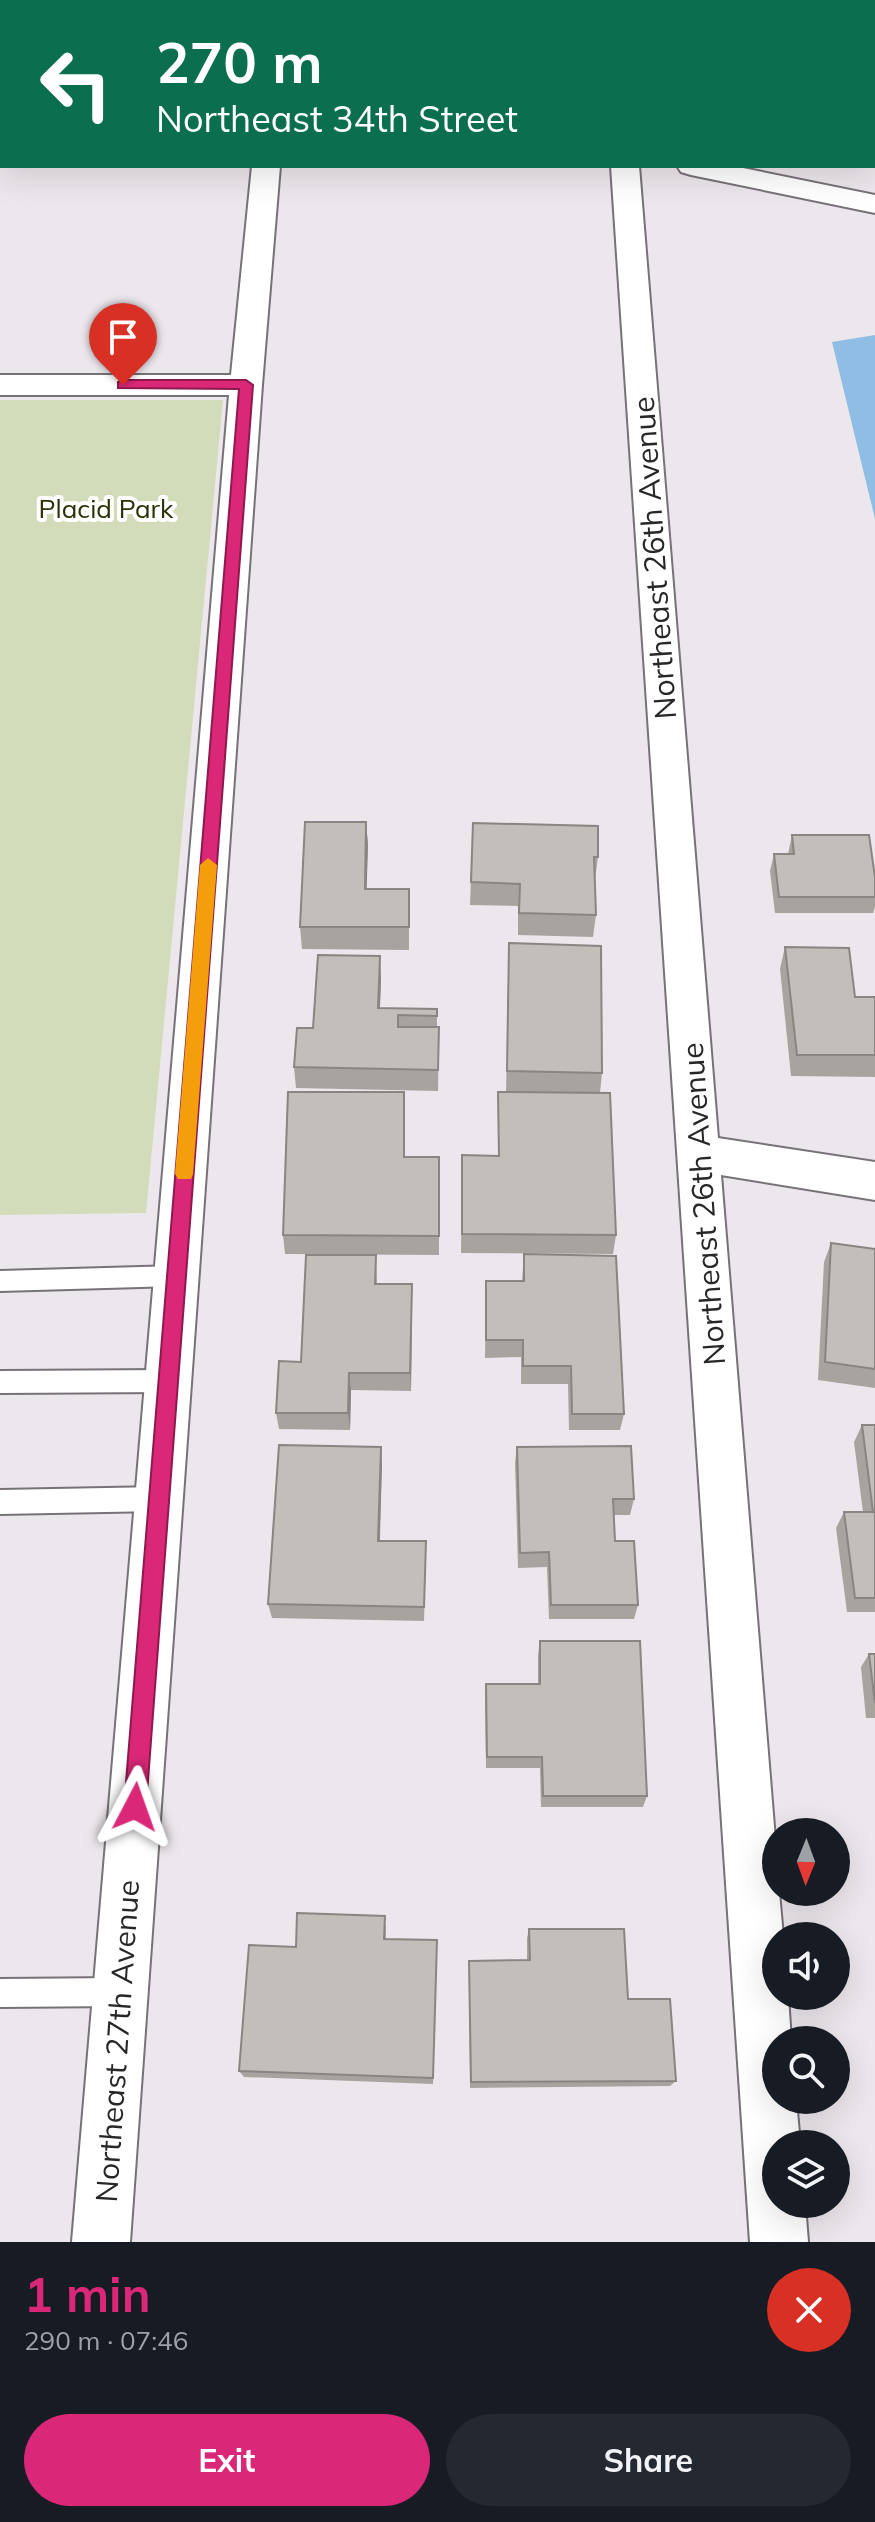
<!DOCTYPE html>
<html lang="en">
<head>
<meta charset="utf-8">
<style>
	:root { --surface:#171b24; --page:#242831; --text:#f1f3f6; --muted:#9ea1a6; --accent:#db2777 }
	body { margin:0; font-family:Mulish,sans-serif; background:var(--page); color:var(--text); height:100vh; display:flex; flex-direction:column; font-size:30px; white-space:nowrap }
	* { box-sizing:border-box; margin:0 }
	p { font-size:26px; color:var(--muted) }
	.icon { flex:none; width:44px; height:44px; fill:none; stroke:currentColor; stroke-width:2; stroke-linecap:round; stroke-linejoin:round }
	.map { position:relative; height:2242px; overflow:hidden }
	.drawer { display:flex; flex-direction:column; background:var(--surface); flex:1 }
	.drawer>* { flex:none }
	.hud { position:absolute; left:0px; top:0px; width:876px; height:168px; box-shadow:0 8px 32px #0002; background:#0b6e4f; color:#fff; overflow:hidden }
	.needle { width:52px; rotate:181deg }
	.controls { position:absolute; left:762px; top:1818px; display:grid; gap:16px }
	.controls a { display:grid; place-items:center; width:88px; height:88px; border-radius:50%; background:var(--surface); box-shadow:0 8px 32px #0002; font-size:40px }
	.pin { position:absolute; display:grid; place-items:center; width:68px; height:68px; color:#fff; margin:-82px -34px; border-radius:50% 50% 50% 0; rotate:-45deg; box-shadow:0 0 8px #0007 }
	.pin .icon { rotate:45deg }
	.me { position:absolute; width:88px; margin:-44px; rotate:4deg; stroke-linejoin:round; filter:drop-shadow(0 0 6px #0008) }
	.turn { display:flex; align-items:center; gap:28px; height:168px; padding:0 24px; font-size:36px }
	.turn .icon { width:104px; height:104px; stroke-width:2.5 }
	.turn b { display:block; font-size:56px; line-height:68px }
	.round { display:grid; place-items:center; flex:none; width:84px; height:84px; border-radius:42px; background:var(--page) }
	.overview { display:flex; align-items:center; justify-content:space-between; height:136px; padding:0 24px }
	h1 { font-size:48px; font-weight:700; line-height:60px; color:var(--accent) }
	.button { display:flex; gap:16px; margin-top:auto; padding:16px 24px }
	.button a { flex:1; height:92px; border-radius:48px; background:var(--accent); color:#fff; font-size:32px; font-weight:700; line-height:92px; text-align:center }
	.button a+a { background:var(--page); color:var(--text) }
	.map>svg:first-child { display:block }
	.green { fill:#d3dcba }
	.water { fill:#8fbde4 }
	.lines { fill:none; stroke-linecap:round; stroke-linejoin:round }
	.service-casing { stroke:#777277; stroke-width:4 }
	.minor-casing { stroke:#777277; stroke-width:4 }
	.service { fill:#fff; fill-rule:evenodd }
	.minor { fill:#fff; fill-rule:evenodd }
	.wall { fill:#a8a39f }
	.shaded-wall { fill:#888582 }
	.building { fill:#c3beb9; stroke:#888582; stroke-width:2 }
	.route { fill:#db2777; stroke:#8e194d; stroke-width:2 }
	.slow { fill:#f59e0b }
	.labels { text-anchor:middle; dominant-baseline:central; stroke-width:8; stroke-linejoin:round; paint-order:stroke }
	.far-park-label { font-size:26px; fill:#2a3107; stroke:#fff }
	.street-label { font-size:30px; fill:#282628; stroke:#fff }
</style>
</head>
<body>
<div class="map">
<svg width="875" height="2242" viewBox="0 0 875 2242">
	<rect width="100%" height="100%" fill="#ece7ec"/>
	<path class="green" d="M0 400H223L146 1213 0 1215Z"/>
	<path class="water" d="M568 0H875V85L874 2Z
		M875 335V519L832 342Z"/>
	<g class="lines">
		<g class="service-casing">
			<path id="service" d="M176 1266 184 1269 188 1276 184 1283 176 1286 0 1291V1271Z
				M168 1370 176 1373 180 1381 176 1389 168 1392 0 1393V1371Z
				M159 1487 168 1491 171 1499 168 1507 159 1511 0 1514V1490Z
				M120 1978 130 1982 134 1992 130 2002 120 2006 0 2007V1979Z"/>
		</g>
		<g class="minor-casing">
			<path id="minor" d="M268 0H294V2H268Z
				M252 166H280L262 385 130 2242H72L229 395H0V375H231Z
				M611 166H639L718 1138 875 1162V1200L721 1175 776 1851V1892H779L783 1936H776V1996H788L791 2040H776V2100H796L800 2144H776V2204H805L808 2242H750Z
				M677 166H733L875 195V213L691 175 681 172Z"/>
		</g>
		<use href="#service" class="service"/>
		<use href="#minor" class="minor"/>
	</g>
	<path class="wall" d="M366 822 368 845 366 889H409V950L302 949 300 927Z
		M473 823 598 857 595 880 596 915 593 937 518 935V906L470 905Z
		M792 835 875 877V907L873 913H775L770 871 774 854H788Z
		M509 943 602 1073 600 1093 616 1235 613 1254 461 1253 462 1155 498 1156V1092L543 1093 506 1092Z
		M785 947 855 997H875V1077L791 1076 780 969Z
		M381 978 380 1008 437 1009V1027H439L438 1091 296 1088 294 1067 313 1028Z
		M404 1092 405 1157H439V1255L285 1254 283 1235Z
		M831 1243 875 1249V1388L818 1380 824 1262Z
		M524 1254 624 1414 620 1430H569L568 1384H521V1357L485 1358 486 1281H522Z
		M376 1255 377 1284H412L411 1391 351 1390 350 1430 279 1429 276 1413 301 1362Z
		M862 1425H875V1612H847L836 1528 844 1512H863L854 1442Z
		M517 1447 634 1499 630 1515H614L615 1541 638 1605 634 1619H549L547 1567 518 1568 515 1463Z
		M382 1463 380 1541 426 1556 424 1621 272 1618 268 1604Z
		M540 1641 647 1796 643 1807H541L540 1768H486L485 1696 486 1684H538V1655Z
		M869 1654H875V1718H866L861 1667Z
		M386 1925V1939L437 1940 433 2084 244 2077 239 2071 296 1947Z
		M529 1929 628 1999 676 2081 670 2086 470 2088 469 1961 527 1960V1938Z"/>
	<path class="shaded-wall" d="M366 822 368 845 366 911 365 889Z
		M380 956 381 978 379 1030 378 1008Z
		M412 1284V1302L411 1391 410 1373Z
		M349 1373 351 1390 350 1430 348 1413Z
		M381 1447 382 1463 379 1556 378 1541Z"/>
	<path class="building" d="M305 822H366L365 889H409V927H300Z
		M473 823 598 826V857H594L596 915 519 913 520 884 471 882Z
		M792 835H869L875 877V897H779L774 854H794Z
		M509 943 601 946 602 1073 507 1071Z
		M785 947 849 948 855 997H875V1055H797Z
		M318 955 380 956 378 1008 437 1009V1016L398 1015V1027H439L438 1070 294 1067 297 1028H313Z
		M288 1092H404V1157H439V1236L283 1235Z
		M498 1092 610 1093 616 1235 462 1234V1155L499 1156Z
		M831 1243 875 1249V1369L825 1362Z
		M524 1254 616 1256 624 1414H572L571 1366H523V1340H486V1281H524Z
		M306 1255H376L375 1284H412L410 1373H349L348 1413H276L279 1361 301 1362Z
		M862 1425H875V1598H855L844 1512H873Z
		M279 1445 381 1447 378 1541H426L424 1607 268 1604Z
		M631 1446 634 1499H613L615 1541H634L638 1605H551L549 1552 520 1553 517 1447Z
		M540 1641H640L647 1796H543L542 1757H487L486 1684H540Z
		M869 1654H875V1703Z
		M297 1913 385 1916 384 1939 437 1940 433 2078 239 2071 249 1945 296 1947Z
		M529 1929H624L628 1999H670L676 2081 471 2082 469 1961 530 1960Z"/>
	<path class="route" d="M123 380H246L253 385 146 1807 143 1815 135 1818 127 1815 124 1807 239 389 118 388V382Z"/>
	<path class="slow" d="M208 858 217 865 193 1174 191 1179H178L175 1174 200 865Z"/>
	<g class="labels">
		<g class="far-park-label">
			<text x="106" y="508">Placid Park</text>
		</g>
		<g class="street-label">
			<text transform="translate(654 558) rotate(-94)">Northeast 26th Avenue</text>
			<text transform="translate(703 1204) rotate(-94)">Northeast 26th Avenue</text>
			<text transform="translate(117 2041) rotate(-86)">Northeast 27th Avenue</text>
		</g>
	</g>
</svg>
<div class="controls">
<a><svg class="needle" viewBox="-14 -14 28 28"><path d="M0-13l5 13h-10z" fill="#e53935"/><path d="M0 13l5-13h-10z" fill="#9ea1a6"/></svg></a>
<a><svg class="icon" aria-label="sound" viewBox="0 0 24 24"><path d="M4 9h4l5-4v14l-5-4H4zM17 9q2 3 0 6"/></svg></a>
<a><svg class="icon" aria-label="search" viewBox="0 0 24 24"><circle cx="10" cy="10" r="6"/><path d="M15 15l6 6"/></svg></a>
<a><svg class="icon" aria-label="layers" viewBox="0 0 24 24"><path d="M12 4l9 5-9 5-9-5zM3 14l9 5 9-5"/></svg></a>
</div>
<div class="pin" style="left:123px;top:385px;background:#d93025"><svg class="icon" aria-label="arrive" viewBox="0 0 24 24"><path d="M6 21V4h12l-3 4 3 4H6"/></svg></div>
<svg class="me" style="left:135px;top:1807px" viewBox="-20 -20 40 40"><path d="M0-17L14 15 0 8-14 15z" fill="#db2777" stroke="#fff" stroke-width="4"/></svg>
<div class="hud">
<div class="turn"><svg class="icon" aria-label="left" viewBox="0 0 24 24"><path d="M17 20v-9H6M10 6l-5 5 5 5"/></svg><div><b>270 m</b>Northeast 34th Street</div></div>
</div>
</div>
<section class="drawer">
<div class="overview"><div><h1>1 min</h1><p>290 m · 07:46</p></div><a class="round" style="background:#d93025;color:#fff"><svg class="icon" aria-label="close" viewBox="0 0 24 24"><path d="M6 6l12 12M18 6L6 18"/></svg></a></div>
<div class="button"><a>Exit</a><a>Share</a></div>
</section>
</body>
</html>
